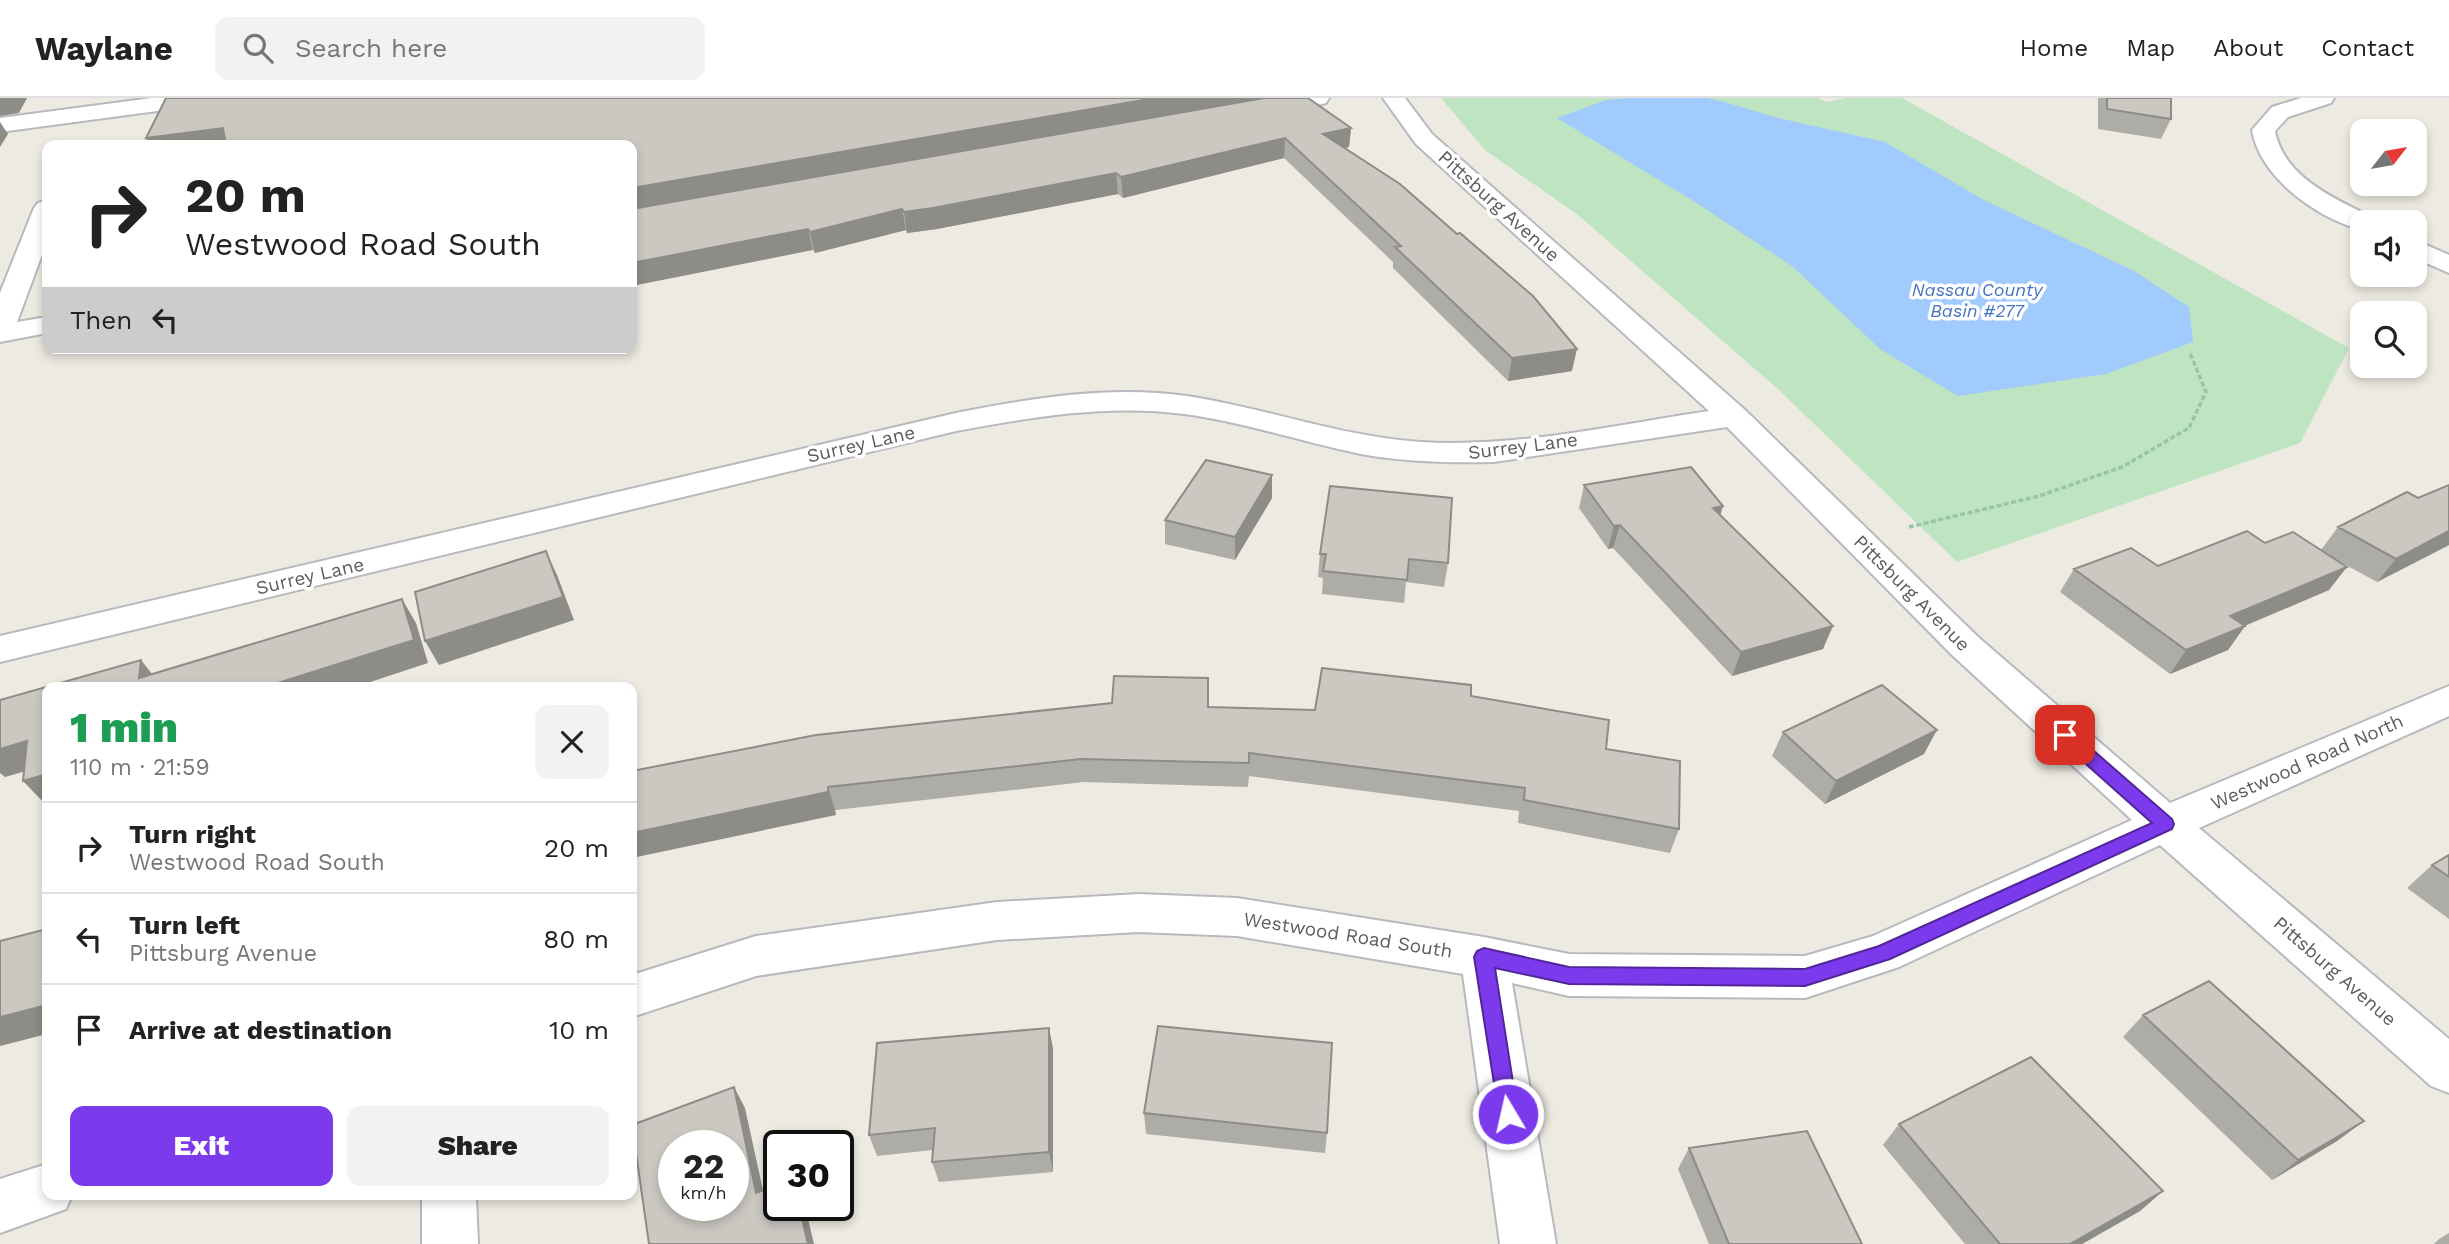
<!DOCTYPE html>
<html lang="en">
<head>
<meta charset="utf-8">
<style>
	:root { --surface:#fff; --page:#f2f2f2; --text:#222; --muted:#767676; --line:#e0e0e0; --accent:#7c3aed }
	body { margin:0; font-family:"Work Sans",sans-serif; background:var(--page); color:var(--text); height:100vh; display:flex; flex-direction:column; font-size:26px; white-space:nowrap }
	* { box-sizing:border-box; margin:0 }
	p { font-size:23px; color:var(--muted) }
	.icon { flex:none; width:38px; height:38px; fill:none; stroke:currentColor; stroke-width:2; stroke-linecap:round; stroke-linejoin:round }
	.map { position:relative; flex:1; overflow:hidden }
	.drawer { position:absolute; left:42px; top:584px; width:595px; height:518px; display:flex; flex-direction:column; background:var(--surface); border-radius:14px; box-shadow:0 4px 10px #0003 }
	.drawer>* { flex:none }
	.hud { position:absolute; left:42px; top:42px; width:595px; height:214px; border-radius:14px; box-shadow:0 4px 10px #0003; background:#fff; color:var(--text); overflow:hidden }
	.needle { width:46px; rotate:59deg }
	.tools { position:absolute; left:2350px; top:21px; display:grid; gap:14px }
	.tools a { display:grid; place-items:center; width:77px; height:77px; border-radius:14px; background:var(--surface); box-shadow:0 4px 10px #0003; font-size:35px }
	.speed { position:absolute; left:658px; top:1032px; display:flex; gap:14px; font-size:35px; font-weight:700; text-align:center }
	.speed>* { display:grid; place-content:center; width:91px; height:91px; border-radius:50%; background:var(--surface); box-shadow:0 4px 10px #0003; line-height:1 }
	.speed small { font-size:18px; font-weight:400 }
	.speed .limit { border:4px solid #111; border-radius:10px; background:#fff; color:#111 }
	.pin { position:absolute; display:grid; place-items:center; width:60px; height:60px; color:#fff; margin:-30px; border-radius:14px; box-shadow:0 4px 10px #0006 }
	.me { position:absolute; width:77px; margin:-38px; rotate:351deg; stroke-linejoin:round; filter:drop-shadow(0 0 5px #0008) }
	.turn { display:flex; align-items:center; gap:24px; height:147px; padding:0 28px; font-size:32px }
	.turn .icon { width:91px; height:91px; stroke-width:2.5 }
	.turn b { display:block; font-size:49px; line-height:60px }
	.then { display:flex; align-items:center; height:66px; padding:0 28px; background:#0003; gap:14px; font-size:26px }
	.round { display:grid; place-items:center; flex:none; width:74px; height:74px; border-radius:14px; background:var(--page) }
	.overview { display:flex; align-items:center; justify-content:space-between; height:119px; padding:0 28px }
	h1 { font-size:42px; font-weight:800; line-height:52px; color:#1e9e55 }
	.cta { display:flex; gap:14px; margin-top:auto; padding:14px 28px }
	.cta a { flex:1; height:80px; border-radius:14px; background:var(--accent); color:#fff; font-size:28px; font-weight:800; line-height:80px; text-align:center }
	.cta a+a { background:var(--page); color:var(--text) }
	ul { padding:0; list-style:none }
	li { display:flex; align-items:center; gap:21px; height:91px; padding:0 28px; border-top:2px solid var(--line) }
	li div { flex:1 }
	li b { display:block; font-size:26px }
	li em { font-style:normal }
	header { display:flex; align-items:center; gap:42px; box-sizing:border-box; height:98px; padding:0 35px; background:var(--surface); border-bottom:2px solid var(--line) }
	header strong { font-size:33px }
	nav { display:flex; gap:38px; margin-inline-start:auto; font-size:24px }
	.search { width:490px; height:63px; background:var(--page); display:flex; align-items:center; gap:18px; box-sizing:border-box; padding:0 24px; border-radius:14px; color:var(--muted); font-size:26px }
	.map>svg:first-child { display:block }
	.green { fill:#bee4c2 }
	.water { fill:#a1cafd }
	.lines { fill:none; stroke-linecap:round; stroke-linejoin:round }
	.street-casing { stroke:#b7b9be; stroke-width:4 }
	.path { stroke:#97c5a9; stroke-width:3.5; stroke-dasharray:5 2.5; stroke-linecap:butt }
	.street { fill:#fff; fill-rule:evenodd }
	.wall { fill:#aeaca6 }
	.shaded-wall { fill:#8d8c87 }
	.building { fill:#cac8c1; stroke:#8d8c87; stroke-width:2; fill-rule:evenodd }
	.route { fill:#7c3aed; stroke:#51269a; stroke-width:2 }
	.labels { text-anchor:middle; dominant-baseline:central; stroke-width:7; stroke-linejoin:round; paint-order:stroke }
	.far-water-label { font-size:18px; font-style:italic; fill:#4472c0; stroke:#fff }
	.street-label { font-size:19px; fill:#5a5d62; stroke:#fff }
</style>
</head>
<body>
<header>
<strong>Waylane</strong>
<div class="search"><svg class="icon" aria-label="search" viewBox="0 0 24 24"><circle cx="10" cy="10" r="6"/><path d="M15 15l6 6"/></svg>Search here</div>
<nav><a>Home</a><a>Map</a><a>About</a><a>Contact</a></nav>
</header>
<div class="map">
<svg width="2449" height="1146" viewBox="0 0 2449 1146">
	<rect width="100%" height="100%" fill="#edebe1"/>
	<path class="green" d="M1441 0H1818L1826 4 1846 0H1902L2349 250 2300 345 1957 464 1779 292 1578 117 1485 52Z"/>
	<path class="water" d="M1630 0H1706L1721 3 1778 20 1885 44 1984 102 2134 173 2189 209 2193 244 2106 276 1958 298 1880 251 1792 168 1695 104 1557 20 1606 2Z"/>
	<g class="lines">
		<g class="street-casing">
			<path id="street" d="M152 0H213L210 5 202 7 0 34V20Z
				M1281 0H1329L1326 5 1318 7 1257 18 1249 16 1246 11 1249 6Z
				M1383 0H1405L1432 36 1745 312 1978 539 2170 705 2449 588V618L2199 730 2449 941V995L2431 988 2160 747 1899 869 1805 900 1569 898 1512 885 1556 1146H1500L1463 876 1237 838 1139 834 997 842 756 878 632 919V877L756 838 997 804 1139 796 1237 800 1484 839 1569 856 1805 858 1873 838 2132 722 1952 557 1727 329 1494 364C1450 365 1405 364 1361 356 1302 344 1244 324 1184 316 1107 306 1031 319 956 333L0 564V538L956 315C1032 300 1110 287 1187 298 1266 310 1341 339 1421 344 1517 350 1614 327 1709 313L1416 46Z
				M2301 0H2334L2331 5 2288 19 2275 33C2284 79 2333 100 2372 119L2376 124H2362V132C2317 120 2260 80 2252 32L2272 9Z
				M47 102V143L17 224 47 219V235L0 244V195L34 110 38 105Z
				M2415 142 2449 157V175L2415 160Z
				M47 1066V1097H72L66 1111 0 1135V1081Z
				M422 1097H476L478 1146H422Z"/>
		</g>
		<path class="path" d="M1909 429 2039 398 2122 369 2189 330 2206 294 2190 255"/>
		<use href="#street" class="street"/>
	</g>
	<path class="wall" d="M2098 0H2171V21L2161 41 2098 31Z
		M1351 30 1349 49 1345 50 1572 273 1508 283 1393 170V164L1284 60 1123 100 1118 96 937 131 907 135 906 132 815 155 813 152 632 47Z
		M1272 377V400L1235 462 1165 446V422Z
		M1584 387 1723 408 1720 417 1823 551 1732 578 1613 450 1608 451 1579 410Z
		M2449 387V447L2377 484 2335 461 2329 492 2245 528 2228 552 2170 576 2060 494 2074 471 2158 468 2265 445 2321 452 2338 429 2418 400Z
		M1330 388 1448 465 1444 489 1406 484 1404 505 1322 496 1323 480 1318 479 1320 456Z
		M1471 598 1606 651 1679 731 1670 755 1518 725 1519 713 1249 678 1248 689 1084 684 835 712 836 717 632 673 1209 609 1315 612Z
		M1783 634 1924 656 1825 706 1772 658Z
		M2449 757V821L2407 790 2432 767Z
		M2143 917 2364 1023 2337 1043 2272 1082 2123 939Z
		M1049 930 1053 951V1074L939 1084 932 1064 933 1052 877 1058 869 1037Z
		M1144 1015 1327 1035 1325 1055 1146 1036Z
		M1899 1026 2163 1093 2140 1113 2082 1146H1965L1883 1047Z
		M1689 1050 1862 1146H1709L1678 1071Z
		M2449 1135V1146H2434L2439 1141Z"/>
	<path class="shaded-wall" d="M0 0H27L19 15 0 18Z
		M1155 0H1266L632 111V90Z
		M0 24 8 36 0 49Z
		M223 30 232 47H150L146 40Z
		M1351 30 1349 49 1322 56 1323 36Z
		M1285 40 1284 60 1123 100 1121 79Z
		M1116 75 1118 96 937 131 907 135 904 114Z
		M902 111 906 132 815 155 810 134Z
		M808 131 813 152 632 188V165Z
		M1577 251 1572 273 1508 283 1512 260Z
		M1272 377V400L1235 462V439Z
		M1723 408 1716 432 1713 410Z
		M1620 427 1613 450 1608 451 1614 428Z
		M2449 433V447L2377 484 2396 461Z
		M546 453 557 477 574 522 439 567 425 543Z
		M2347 469 2329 492 2213 541 2230 518Z
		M402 501 416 525 428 565 352 590H262Z
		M1833 528 1823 551 1732 578 1741 554Z
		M2245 528 2228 552 2170 576 2186 552Z
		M141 562 160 586 139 580Z
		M1937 632 1924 656 1825 706 1836 683Z
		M27 643 47 667 5 679 0 675V651Z
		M47 676V706L46 707 23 683Z
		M828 689 835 712 836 717 632 760V735Z
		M47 907V936L0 948V919Z
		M1049 930 1053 951V1074L1049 1054Z
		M734 989 745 1010 768 1115 756 1095Z
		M2364 1023 2337 1043 2272 1082 2298 1062Z
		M2163 1093 2140 1113 2082 1146H2070Z
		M799 1108H805L814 1146H808Z"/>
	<path class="building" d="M166 0H1155L632 90V47H226L223 30 146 40Z
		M1264 0H1308L1351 30 1323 36 1400 86 1457 136 1460 135 1533 198 1577 251 1512 260 1395 149 1401 148 1285 40 1121 79 1116 75 933 110 904 114 902 111 810 134 808 131 632 165V111Z
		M2107 0H2171V21L2107 11Z
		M1206 362 1272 377 1235 439 1165 422Z
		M1691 369 1723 408 1713 410 1833 528 1741 554 1620 427 1614 428 1584 387Z
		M2449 387V433L2396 461 2338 429 2407 394 2418 400Z
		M1330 388 1452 400 1448 465 1409 461 1407 482 1323 473 1326 456H1320Z
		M2247 433 2265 445 2293 434 2347 469 2230 518 2245 528 2186 552 2074 471 2131 450 2158 468Z
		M546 453 563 499 425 543 415 494Z
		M402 501 414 542 262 590H47V676L23 683 27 643 0 651V602L141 562 139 580Z
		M1322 570 1471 587V598L1609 622 1606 651 1680 663 1679 731 1524 702 1525 690 1249 655V665L1081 661 828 689V694L632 735V673L816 637 1112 605 1114 578 1208 580V609L1315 612Z
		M1882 587 1937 632 1836 683 1783 634Z
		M2449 757V779L2432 767Z
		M47 831V907L0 919V843Z
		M2209 883 2364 1023 2298 1062 2143 917Z
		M1158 928 1332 945 1327 1035 1144 1015Z
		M1049 930V1054L932 1064 935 1030 869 1037 877 945Z
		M2031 959 2163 1093 2070 1146H2000L1899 1026Z
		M734 989 756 1095 779 1086V1108H799L808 1146H649L632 1027ZM674 1048H733V1108H674Z
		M1807 1033 1862 1146H1729L1689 1050Z"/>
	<path class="route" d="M2065 631 2071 633 2172 721 2174 726 2172 731 1890 861 1805 888 1569 886 1495 870 1518 1016 1515 1023 1508 1026 1500 1023 1474 859 1477 853 1484 850 1569 869 1805 871 1879 848 2152 725 2059 642 2057 637 2059 633Z"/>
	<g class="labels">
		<g class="far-water-label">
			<text x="1977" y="191">Nassau County<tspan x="1977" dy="21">Basin #277</tspan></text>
		</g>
		<g class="street-label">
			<text transform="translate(1499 108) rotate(42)">Pittsburg Avenue</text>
			<text transform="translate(861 346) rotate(-13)">Surrey Lane</text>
			<text transform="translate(1523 348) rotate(-7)">Surrey Lane</text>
			<text transform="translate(310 478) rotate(-13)">Surrey Lane</text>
			<text transform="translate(1912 495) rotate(45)">Pittsburg Avenue</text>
			<text transform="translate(2307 664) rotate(-24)">Westwood Road North</text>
			<text transform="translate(1348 837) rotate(9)">Westwood Road South</text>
			<text transform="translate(2335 873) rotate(41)">Pittsburg Avenue</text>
		</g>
	</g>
</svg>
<div class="tools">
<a><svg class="needle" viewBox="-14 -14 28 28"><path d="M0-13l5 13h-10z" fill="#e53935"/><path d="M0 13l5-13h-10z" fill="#767676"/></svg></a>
<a><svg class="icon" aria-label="sound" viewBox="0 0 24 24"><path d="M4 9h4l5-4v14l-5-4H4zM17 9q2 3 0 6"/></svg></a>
<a><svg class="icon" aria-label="search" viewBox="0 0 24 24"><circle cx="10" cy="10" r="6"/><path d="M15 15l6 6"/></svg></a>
</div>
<div class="speed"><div>22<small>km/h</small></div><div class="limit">30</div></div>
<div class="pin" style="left:2065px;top:637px;background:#d93025"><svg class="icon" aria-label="arrive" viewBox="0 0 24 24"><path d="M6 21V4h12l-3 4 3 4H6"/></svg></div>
<svg class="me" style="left:1508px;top:1016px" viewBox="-20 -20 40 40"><circle r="17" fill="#7c3aed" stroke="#fff" stroke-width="3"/><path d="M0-11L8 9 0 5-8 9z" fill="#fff"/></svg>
<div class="hud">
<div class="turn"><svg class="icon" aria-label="right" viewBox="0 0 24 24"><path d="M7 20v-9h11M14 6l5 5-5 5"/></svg><div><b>20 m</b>Westwood Road South</div></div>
<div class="then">Then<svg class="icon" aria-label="left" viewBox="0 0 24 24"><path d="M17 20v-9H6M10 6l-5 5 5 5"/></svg></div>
</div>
<section class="drawer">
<div class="overview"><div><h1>1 min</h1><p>110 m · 21:59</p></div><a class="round"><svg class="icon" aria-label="close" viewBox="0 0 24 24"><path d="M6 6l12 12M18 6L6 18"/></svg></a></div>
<ul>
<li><svg class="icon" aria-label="right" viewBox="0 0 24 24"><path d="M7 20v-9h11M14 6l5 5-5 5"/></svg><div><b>Turn right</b><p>Westwood Road South</p></div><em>20 m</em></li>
<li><svg class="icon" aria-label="left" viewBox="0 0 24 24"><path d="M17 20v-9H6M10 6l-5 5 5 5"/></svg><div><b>Turn left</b><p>Pittsburg Avenue</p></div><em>80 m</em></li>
<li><svg class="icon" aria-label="arrive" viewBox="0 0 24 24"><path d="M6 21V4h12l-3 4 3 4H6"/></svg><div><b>Arrive at destination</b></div><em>10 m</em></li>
</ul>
<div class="cta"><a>Exit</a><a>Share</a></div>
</section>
</div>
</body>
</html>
